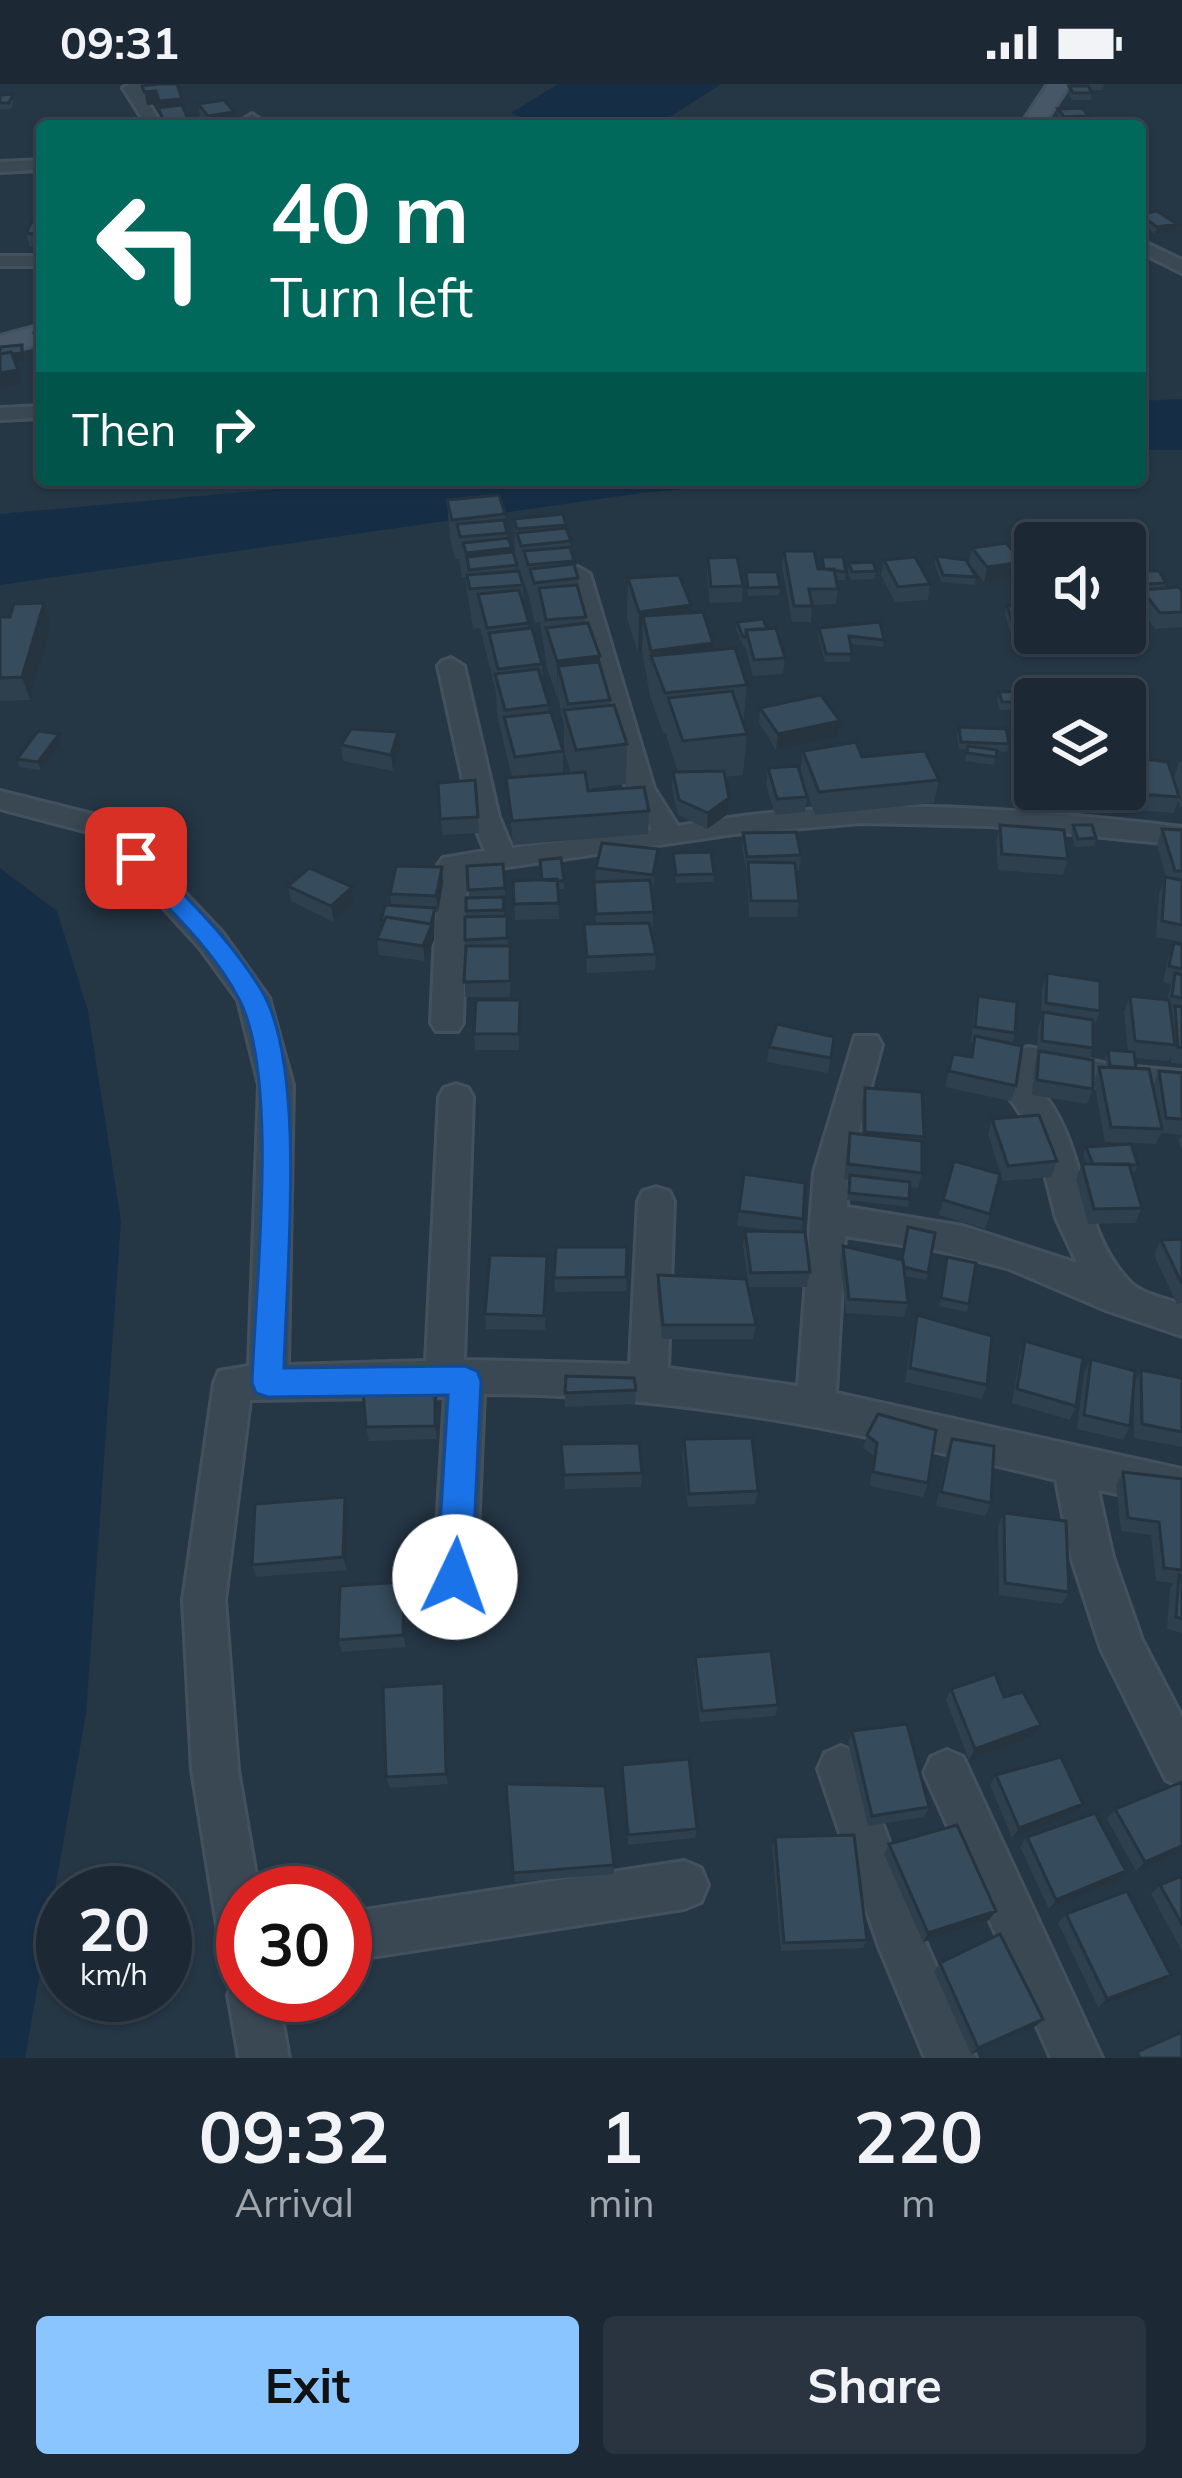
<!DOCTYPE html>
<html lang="en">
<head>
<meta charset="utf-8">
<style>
	:root { --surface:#1c2834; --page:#293440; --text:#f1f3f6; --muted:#a0a6ac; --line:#3a444f; --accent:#8bc5ff }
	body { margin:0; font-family:Mulish,sans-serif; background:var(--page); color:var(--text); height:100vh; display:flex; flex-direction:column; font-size:45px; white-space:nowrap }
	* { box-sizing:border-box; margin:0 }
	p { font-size:39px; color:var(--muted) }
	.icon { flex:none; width:66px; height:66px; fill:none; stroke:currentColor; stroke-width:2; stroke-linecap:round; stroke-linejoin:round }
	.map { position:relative; height:1974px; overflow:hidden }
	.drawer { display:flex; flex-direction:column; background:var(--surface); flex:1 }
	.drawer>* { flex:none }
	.banner { position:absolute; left:36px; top:36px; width:1110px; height:366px; border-radius:12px; box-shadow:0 3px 9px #0004,0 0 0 3px var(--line); background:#00695c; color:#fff; overflow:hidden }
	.tools { position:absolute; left:1014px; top:438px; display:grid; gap:24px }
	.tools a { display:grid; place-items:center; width:132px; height:132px; border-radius:12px; background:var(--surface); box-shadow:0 3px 9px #0004,0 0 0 3px var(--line); font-size:60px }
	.speed { position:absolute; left:36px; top:1782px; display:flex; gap:24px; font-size:60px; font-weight:700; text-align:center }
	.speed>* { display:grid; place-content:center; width:156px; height:156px; border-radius:50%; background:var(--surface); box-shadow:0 3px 9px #0004,0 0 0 3px var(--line); line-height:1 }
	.speed small { font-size:30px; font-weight:400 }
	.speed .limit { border:18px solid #d22; background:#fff; color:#111 }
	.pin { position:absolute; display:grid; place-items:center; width:102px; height:102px; color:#fff; margin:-51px; border-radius:24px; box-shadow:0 6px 18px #0006 }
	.me { position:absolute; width:132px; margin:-66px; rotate:3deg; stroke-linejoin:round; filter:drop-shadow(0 0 9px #0008) }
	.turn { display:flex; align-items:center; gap:42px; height:252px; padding:0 36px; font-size:54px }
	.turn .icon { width:156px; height:156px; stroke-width:2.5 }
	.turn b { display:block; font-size:84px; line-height:102px }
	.then { display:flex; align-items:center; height:114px; padding:0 36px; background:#0003; gap:24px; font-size:45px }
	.eta { display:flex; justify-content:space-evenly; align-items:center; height:204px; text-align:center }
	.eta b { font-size:72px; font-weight:700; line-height:84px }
	.cta { display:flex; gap:24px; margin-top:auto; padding:24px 36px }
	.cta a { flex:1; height:138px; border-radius:12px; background:var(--accent); color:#111; font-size:48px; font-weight:700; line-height:138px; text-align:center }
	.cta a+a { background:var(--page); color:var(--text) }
	.status { display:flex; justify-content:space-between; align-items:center; height:84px; padding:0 60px; background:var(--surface); direction:ltr }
	.status svg { height:33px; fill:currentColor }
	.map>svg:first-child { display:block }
	.water { fill:#162e45 }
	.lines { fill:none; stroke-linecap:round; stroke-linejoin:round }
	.minor-casing { stroke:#43515e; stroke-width:6 }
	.secondary-casing { stroke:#43515e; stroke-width:6 }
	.minor { fill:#3a4854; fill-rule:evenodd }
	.secondary { fill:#475768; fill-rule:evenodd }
	.wall { fill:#2e404e; fill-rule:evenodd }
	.shaded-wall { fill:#263440 }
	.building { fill:#364b5b; stroke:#263440; stroke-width:3 }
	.route { fill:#1a73e8; stroke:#114b97; stroke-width:3 }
</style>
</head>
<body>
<div class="status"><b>09:31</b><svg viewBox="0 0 49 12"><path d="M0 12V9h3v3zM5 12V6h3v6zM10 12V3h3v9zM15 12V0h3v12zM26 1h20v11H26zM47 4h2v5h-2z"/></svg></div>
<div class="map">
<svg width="1182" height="1974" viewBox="0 0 1182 1974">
	<rect width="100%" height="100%" fill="#253645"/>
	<path class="water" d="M558 0H721L656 42H542L511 29Z
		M1182 315V366H1140V317Z
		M379 396H784L641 409 0 501V430Z
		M0 784 57 827 88 927 121 1137 86 1630 25 1974H0Z"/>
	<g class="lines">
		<g class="minor-casing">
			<path id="minor" d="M129 0H167L141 7 163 42H147L123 4Z
				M252 30 270 42H252L244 35Z
				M42 76V86L0 88V78Z
				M1140 156 1182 176V189L1140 168Z
				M0 172H42V182H0Z
				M42 322V334L0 336V324Z
				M578 483 590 490 654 704 678 742C847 710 1013 723 1182 743V761L990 742 862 739 734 750 467 789 463 939 458 947H436L431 939 438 781 443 774 485 767 471 733 438 582 442 577 451 574 464 582 499 733 512 764 652 746 626 704 566 490Z
				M0 707 116 736 222 848 269 914 293 1001 288 1281 426 1277 439 1013 444 1004 456 1000 468 1004 473 1013 464 1276 630 1280 638 1117 643 1107 656 1103 669 1107 674 1117 668 1284 798 1302 814 1088 855 952H877L882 961 848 1088 847 1123 963 1142 1077 1179 1056 1134 1035 1051 1004 1006 1017 966 1029 963 1112 981 1182 987V1013L1112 1007 1042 990 1038 1003C1089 1060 1077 1144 1130 1198 1141 1210 1167 1215 1182 1220V1252L1108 1227 1007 1184 940 1167 845 1152 836 1309 1182 1385V1423L1098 1406 1113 1473 1142 1556 1182 1633V1703L1166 1696 1101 1565 1071 1473 1056 1396C865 1349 681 1310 484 1310L476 1493 470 1507 455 1513 440 1507 434 1493 445 1313 250 1316 225 1516 238 1686 259 1809H243V1878L226 1871 219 1854 192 1686 183 1516 214 1299 219 1287 249 1282 259 1001 238 916 200 864 96 750 0 725Z
				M841 1662 857 1669 925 1857 976 1974H925L879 1863 818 1685 825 1669Z
				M947 1666 963 1673 1102 1974H1051L924 1689 931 1673Z
				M684 1777 701 1784 708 1801 701 1818 684 1825 345 1877V1829Z
				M243 1890V1911H278L289 1974H239L228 1911 235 1893Z"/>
		</g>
		<g class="secondary-casing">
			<path id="secondary" d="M1048 0H1070L1042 42H1020Z
				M42 241V259L0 270V252Z"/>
		</g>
		<use href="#minor" class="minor"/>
		<use href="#secondary" class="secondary"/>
	</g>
	<path class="wall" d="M1069 0H1104L1103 6H1090L1092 9 1091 16H1072L1068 8 1069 2H1071Z
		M0 11 14 17 11 25 0 26Z
		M198 20 234 28 236 40 208 42 200 33Z
		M1058 25 1089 32 1088 38 1063 39 1057 31Z
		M1140 130 1175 147 1155 150 1140 139Z
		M42 134V164L29 162 26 149Z
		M447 416 505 430 507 454 517 487 518 485 515 474 514 435 566 441 578 494V507L586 539 610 616V621L627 660 626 700 588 705V707L649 727 648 750 513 761 506 694H512L497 630 496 608 480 544 473 545 465 493H462L459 475H455L450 455ZM523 501 526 502 535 539 540 538 547 584 559 618 564 642V667L571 689 563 690V667L549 628 542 600V580L529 545 523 522Z
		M972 464 1023 478 1020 493 984 498 969 479Z
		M784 467 818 485H822V473L846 488 845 496H836L838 505 836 520 812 521 811 538H792L782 482Z
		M936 472 976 493 975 501 941 498 935 480Z
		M708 474 743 502 742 518 710 519 707 489Z
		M884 476 930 500 928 516 895 518 881 491Z
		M849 479 876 487 874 495 851 496 848 487Z
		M1125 486 1166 499 1165 504 1182 507V543L1155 545 1138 521 1142 508 1131 509 1125 499Z
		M746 488 780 503 779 511 748 512Z
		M628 494 690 529 713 566 747 601 743 641 747 650 743 691 725 693 729 714 728 730 707 745 678 731 672 704 673 688H678L667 654V649H663L650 612 642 567 638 568 627 534Z
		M44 519 51 541 30 616 0 617V533H10Z
		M1007 522 1035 532V549H1039L1037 554 1013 556 1005 530Z
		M737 538 767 545 785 574 783 590 753 592 745 561H743L736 546Z
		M819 544 884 556 883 563 850 560V578H825L818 552Z
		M999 608 1024 618 1022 625 1000 626 997 616Z
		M760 624 837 653 776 666 759 639Z
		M959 643 1009 660 1007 668 997 667 994 681 965 677 967 666 959 665 957 651Z
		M59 650 61 658 41 686 19 683 17 675Z
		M341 661 400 664 393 687 343 677Z
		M803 667 862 673 939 696 934 719 815 731 801 693 807 713 805 728 775 731 766 700 768 684 800 690Z
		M1137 674 1174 694 1179 678H1182V723H1180L1178 716 1174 729 1134 726 1132 690Z
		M475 696 479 749 442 751 438 699Z
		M1000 741 1068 775 1063 791 998 786 996 756Z
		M1073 741 1096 754 1094 762 1075 763 1071 749Z
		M1162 745 1182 746V858L1156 853 1159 809 1166 793 1157 761Z
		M743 749 801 771 799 787H796L799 817 797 833H749L747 789 742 765Z
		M673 769 714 790 713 798 676 799Z
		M503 780 505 812 494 813H504V832H507L508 862 511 878 510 913H465V856L466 814H469L467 782Z
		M657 781 652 806 653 843H650L656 870 655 886 587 889 584 840H596L594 814 596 784Z
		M541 796 564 797V805H558L559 835 515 836 513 797Z
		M443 799 438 828H435L433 846 434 856 425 877 379 871 377 855 382 843 381 837 391 821 390 810Z
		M288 802 352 803 354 819 334 838 291 817Z
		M1174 859 1182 861V980L1171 979V972L1169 977 1134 974 1135 985 1153 1002 1159 987 1182 989V1065L1178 1057 1181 1051 1161 1049 1156 1060 1105 1058 1094 998 1099 983H1107L1105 974 1108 966 1128 968 1124 928 1130 912 1167 916 1171 900 1163 898 1168 875Z
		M1047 889 1100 927 1094 942H1093V964L1089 975 1093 1005 1087 1020 1032 1011 1034 983 1037 971 1038 944 1041 934 1042 905Z
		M978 912 1015 949 1012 960 1016 1002 1011 1017 945 1003 953 970 970 973 974 959 971 958 974 928Z
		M520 916 519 966H475L474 950Z
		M834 953 828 989 767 978 769 963Z
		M865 1004 924 1053 922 1062V1089L918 1104 910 1103 908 1123 847 1116 849 1096 844 1095 847 1064 850 1049 862 1050V1020Z
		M992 1035 1057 1077 1051 1093 1003 1097 988 1050Z
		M1086 1063 1138 1081 1135 1088H1131L1142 1124 1135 1139 1088 1140 1076 1095 1082 1080H1087L1083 1071Z
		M954 1077 990 1130 985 1145 939 1131Z
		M744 1090 803 1135 801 1148 810 1188 807 1203H749L743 1162 745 1147H778L737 1142Z
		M1182 1155V1219L1177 1220 1154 1171 1161 1156Z
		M843 1162 928 1189 926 1196 905 1192 908 1219 904 1233 846 1229 840 1177Z
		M627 1163 626 1207 555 1208 554 1194Z
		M947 1173 969 1220 967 1228 939 1222Z
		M547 1187 545 1246 486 1245 485 1230Z
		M658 1191 756 1241 753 1255H662L657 1206Z
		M917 1231 987 1301 982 1315 905 1298 913 1245Z
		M1025 1257 1076 1322 1070 1336 1012 1319 1020 1271Z
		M1091 1275 1134 1299 1141 1286 1182 1294V1363L1134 1354V1306L1130 1342 1123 1356 1077 1345 1084 1289Z
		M636 1306 635 1320 565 1323V1309Z
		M437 1311V1355L369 1357 366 1343Z
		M867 1351 928 1399 923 1413 870 1402 874 1372 863 1364Z
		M684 1355 758 1407 755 1420 688 1423 682 1369Z
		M952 1355 991 1419 985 1432 936 1422 947 1368Z
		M561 1360 642 1389 641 1403 565 1405Z
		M1123 1388 1182 1395V1549L1167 1545 1170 1504 1174 1499 1156 1497 1151 1451 1121 1447 1116 1401Z
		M345 1413 348 1426 347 1486 256 1493 252 1481Z
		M1004 1429 1069 1508 1062 1520 999 1511 998 1442Z
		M404 1498 407 1510 406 1563 342 1568 338 1556Z
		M695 1573 778 1621 775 1632 700 1638 694 1584Z
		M951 1605 1004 1613 1041 1641 1034 1652 969 1676 946 1616Z
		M446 1611 448 1700 390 1704 386 1693Z
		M852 1647 929 1723 924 1733 868 1742 848 1658Z
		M622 1681 697 1745 695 1754 628 1761Z
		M996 1691 1083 1720 1075 1730 1012 1754 990 1701Z
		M1182 1698V1768L1136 1787 1107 1735 1115 1725Z
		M506 1700 614 1781V1790L515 1798Z
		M775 1753 867 1856 863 1864 781 1867 772 1763Z
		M1027 1753 1126 1787 1117 1797 1049 1825 1020 1763Z
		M889 1760 989 1836 923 1858 884 1770Z
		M1182 1792V1867L1151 1810 1160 1801Z
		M1066 1830 1161 1899 1098 1923 1058 1839Z
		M940 1879 1043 1935 1036 1942 971 1970 934 1887Z"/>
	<path class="shaded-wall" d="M176 7 156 9 158 20 147 21 144 8Z
		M182 15 184 27 161 29 159 17Z
		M234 28 236 40 209 42 208 32Z
		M188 34 190 42H165L164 37Z
		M1177 140 1175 147 1155 150 1157 143Z
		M22 261 24 276 0 279V271Z
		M18 286 22 300 0 304V289Z
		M512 464 513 482 467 473 468 494 466 469Z
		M1023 478 1020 493 984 498 987 483Z
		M44 519 51 541 30 616 22 593Z
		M691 521 688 561 643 532 642 567 638 568 639 528Z
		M713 559 711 600 651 572 649 607 651 567Z
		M600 572V612L558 582V618L557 577Z
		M840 637 837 653 776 666 778 650Z
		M398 648 400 664 393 687 391 671Z
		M59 650 61 658 41 686 38 678Z
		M729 714 728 730 707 745 708 729Z
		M442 783 443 799 438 828 436 812Z
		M352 803 354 819 334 838 331 822Z
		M435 824 434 856 425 877 423 862Z
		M435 1297 437 1311V1355L435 1342Z
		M345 1413 348 1426 347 1486 343 1473Z
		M404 1498 407 1510 406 1563 403 1551Z
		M444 1599 446 1611 448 1700 446 1690Z
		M1041 1641 1034 1652 969 1676 975 1665Z
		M1083 1720 1075 1730 1012 1754 1019 1744Z
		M1182 1762V1768L1136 1787 1145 1778Z
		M1126 1787 1117 1797 1049 1825 1056 1816Z
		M996 1827 989 1836 923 1858 928 1849Z
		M1171 1891 1161 1899 1098 1923 1107 1915Z
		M1043 1935 1036 1942 971 1970 978 1964Z"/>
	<path class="building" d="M159 0H177L182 15 159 17 156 7 144 8 142 2Z
		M1069 2H1088L1092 9H1073Z
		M13 10 9 19H0V11Z
		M224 16 234 28 208 32 198 20Z
		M182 21 188 34 164 37 158 24Z
		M1082 24 1089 32 1064 33 1058 25Z
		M479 37 498 38 495 42H475Z
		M1157 127 1177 140 1157 143 1140 131V130Z
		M34 134H42V151L26 149Z
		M42 248V271L34 249Z
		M22 261V269L12 270 11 268 0 270V263Z
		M11 268 18 286 0 289V270Z
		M499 411 505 430 452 436 447 416Z
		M563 430 566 441 517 445 514 435Z
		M504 436 507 449 460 453 457 440Z
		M566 444 571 457 521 462 517 449Z
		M508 454 512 464 466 469 463 459Z
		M1006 459 1023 478 987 483 972 464Z
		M570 463 574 477 528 481 524 467Z
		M784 467H814L818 485H834L838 505H809L812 522H794Z
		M513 468 517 481 469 486 467 473Z
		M936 472 966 476 976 493 943 491Z
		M737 473 743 502 711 503 708 474Z
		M822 473H843L846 488 824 485Z
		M915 473 930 500 898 503 884 476Z
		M873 478 876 487 852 488 849 479Z
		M574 480 578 494 534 499 530 485Z
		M1125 486 1159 487 1166 499 1133 501Z
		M519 487 523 501 470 505 467 491Z
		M746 488H777L780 503 748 504Z
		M679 491 691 521 639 528 628 494Z
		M577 501 586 533 546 536 539 504Z
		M1179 503 1182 507V528L1160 529 1142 506Z
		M519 506 529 539 487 544 478 510Z
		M44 519 22 593 0 594V533H10L14 520Z
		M1007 522H1032L1035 532V546L1015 548Z
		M703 528 713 559 651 567 643 532Z
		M763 535 767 545 746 546V553H743L737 538Z
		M880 538 884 556 849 552 852 570H826L819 544Z
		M588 539 600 572 557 577 546 544Z
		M532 544 542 580 498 585 489 549Z
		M776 544 785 574 754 576 746 546Z
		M735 564 747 601 665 609 651 572Z
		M599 578 610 616 568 620 558 582Z
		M538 585 549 621 505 626 495 590Z
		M732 607 747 650 683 657 668 614Z
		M1021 607 1024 618H1002L999 608Z
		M821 611 840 637 778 650 760 624Z
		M614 621 627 660 576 666 564 626Z
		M551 628 563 667 515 673 504 633Z
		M959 643 1006 645 1009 660 961 658Z
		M351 645 398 648 391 671 341 661Z
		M38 647 59 650 38 678 17 675Z
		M856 658 862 673 925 667 939 696 819 708 803 667Z
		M968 662 997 666 996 673 967 669Z
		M1137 674 1168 678 1179 713 1139 710Z
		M798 682 807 713 777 715 768 684Z
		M724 687 729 714 708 729 679 716 673 688Z
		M585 688 588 707 644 703 649 727 512 737 506 694Z
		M475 696 478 733 440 735 438 699Z
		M1000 741 1064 746 1068 775 1002 770Z
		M1073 741H1092L1096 754 1078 755Z
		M1162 745 1182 746V787H1175Z
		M796 748 801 771 747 773 743 749Z
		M602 759 658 765 653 791 596 784Z
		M711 768 714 790 676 791 673 769Z
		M561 774 564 797 542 796 540 776Z
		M748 778 795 779 799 817H751Z
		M503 780 505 804 468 806 467 782Z
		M396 782 442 783 436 812 390 810Z
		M309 784 352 803 331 822 288 802Z
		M1165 793 1182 796V841L1162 837Z
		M557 795 559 819 514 820 513 797Z
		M650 796 654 828 596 830 594 798Z
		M504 813 503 826 466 827V814Z
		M385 821 435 824 431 840 386 833 384 837H381Z
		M507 832V854L465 856V833Z
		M386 833 432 840 423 862 377 855Z
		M649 839 656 870 587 873 584 840Z
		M1174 859 1182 861V885L1169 882Z
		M466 862H510V897L464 898Z
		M1047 889 1100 897V927L1046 919Z
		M1175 889 1182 891V914L1172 912Z
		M978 912 1017 918 1015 949 975 943Z
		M1130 912 1169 916 1175 961 1135 957Z
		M476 916H520L519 950H474Z
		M1175 922 1182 923V964L1178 963Z
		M1043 928 1093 936V964L1042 957Z
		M777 940 834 953 831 974 769 963Z
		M975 952 1022 962 1016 1002 949 987 953 970 972 973Z
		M1108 966 1134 968 1136 984 1110 982Z
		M1039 967 1093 976V1005L1037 996Z
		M1099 983 1149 985 1162 1045 1111 1043Z
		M1159 987 1182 989V1035L1166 1034Z
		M865 1004 922 1008 924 1053 865 1048Z
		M1039 1031 1057 1077 1008 1082 992 1035Z
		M850 1049 922 1057V1089L848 1080Z
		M1131 1060 1138 1081 1093 1080 1086 1063Z
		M954 1077 1000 1090 990 1130 943 1116Z
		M1082 1080H1129L1142 1124 1094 1125Z
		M744 1090 805 1099 803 1135 739 1127Z
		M850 1091 910 1098 909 1115 849 1109Z
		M908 1143 935 1149 928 1189 904 1183 902 1175Z
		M745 1147 805 1148 810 1188 751 1189Z
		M1182 1155V1200L1161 1156Z
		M843 1162 903 1176 908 1219 849 1215Z
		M556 1163H627L626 1193 554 1194Z
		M490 1171 547 1172 544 1232 485 1230Z
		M947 1173 976 1179 969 1220 941 1214Z
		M658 1191 746 1195 756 1241H663Z
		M917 1231 992 1252 987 1301 910 1284Z
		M1025 1257 1083 1274 1076 1322 1017 1305Z
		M1091 1275 1135 1287 1130 1342 1084 1331Z
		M1141 1286 1182 1294V1348L1142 1340Z
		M566 1292 634 1294 636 1306 565 1309Z
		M362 1296 435 1297V1342L366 1343Z
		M878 1330 936 1346 928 1399 873 1388 877 1359 867 1351Z
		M752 1354 758 1407 689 1410 684 1355Z
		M952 1355 994 1362 991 1419 941 1408Z
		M639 1359 642 1389 564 1391 561 1360Z
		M1123 1388 1182 1395V1486L1164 1484 1159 1438 1128 1434Z
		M345 1413 343 1473 252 1481 255 1420Z
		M1004 1429 1066 1437 1069 1508 1005 1499Z
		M1179 1491 1182 1492V1535L1176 1533Z
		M404 1498 403 1551 338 1556 340 1502Z
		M771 1567 778 1621 702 1627 695 1573Z
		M995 1590 1004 1613 1023 1608 1041 1641 975 1665 951 1605Z
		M444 1599 446 1690 386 1693 383 1603Z
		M907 1640 929 1723 872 1732 852 1647Z
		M1061 1673 1083 1720 1019 1744 996 1691Z
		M689 1675 697 1745 628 1751 622 1681Z
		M1182 1698V1762L1145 1778 1115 1725Z
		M506 1700 605 1702 614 1781 513 1789Z
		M1095 1729 1126 1787 1056 1816 1027 1753Z
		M957 1741 996 1827 928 1849 889 1760Z
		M854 1751 867 1856 784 1859 775 1753Z
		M1182 1792V1840L1160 1801Z
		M1127 1807 1171 1891 1107 1915 1066 1830Z
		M1000 1850 1043 1935 978 1964 940 1879Z
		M1182 1948V1974H1140L1137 1968Z"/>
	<path class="route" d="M136 766 144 769C185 813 233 857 263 909 307 987 286 1191 284 1284L465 1282 477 1287 481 1297 472 1493 467 1505 455 1510 442 1505 437 1493 448 1311 268 1313 256 1309 252 1299C255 1205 280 993 239 915 213 864 165 822 127 780L124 774Z"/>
</svg>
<div class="tools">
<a><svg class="icon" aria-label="sound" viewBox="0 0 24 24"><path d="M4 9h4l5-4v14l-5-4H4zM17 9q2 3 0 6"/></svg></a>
<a><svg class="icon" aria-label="layers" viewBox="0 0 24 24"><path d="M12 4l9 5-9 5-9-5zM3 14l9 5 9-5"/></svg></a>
</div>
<div class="speed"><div>20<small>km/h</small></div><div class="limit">30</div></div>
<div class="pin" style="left:136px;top:774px;background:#d93025"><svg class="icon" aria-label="arrive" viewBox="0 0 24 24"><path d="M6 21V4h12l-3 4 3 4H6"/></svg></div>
<svg class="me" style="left:455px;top:1493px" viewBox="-20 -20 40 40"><circle r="19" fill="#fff"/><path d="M0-13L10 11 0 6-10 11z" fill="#1a73e8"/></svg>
<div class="banner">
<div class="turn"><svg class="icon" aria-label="left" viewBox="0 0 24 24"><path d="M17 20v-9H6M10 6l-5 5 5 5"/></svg><div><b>40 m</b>Turn left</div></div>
<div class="then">Then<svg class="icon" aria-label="right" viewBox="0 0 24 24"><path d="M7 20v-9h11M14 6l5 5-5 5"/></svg></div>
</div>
</div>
<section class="drawer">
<div class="eta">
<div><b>09:32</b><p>Arrival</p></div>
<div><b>1</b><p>min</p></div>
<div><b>220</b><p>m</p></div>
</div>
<div class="cta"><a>Exit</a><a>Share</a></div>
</section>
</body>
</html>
